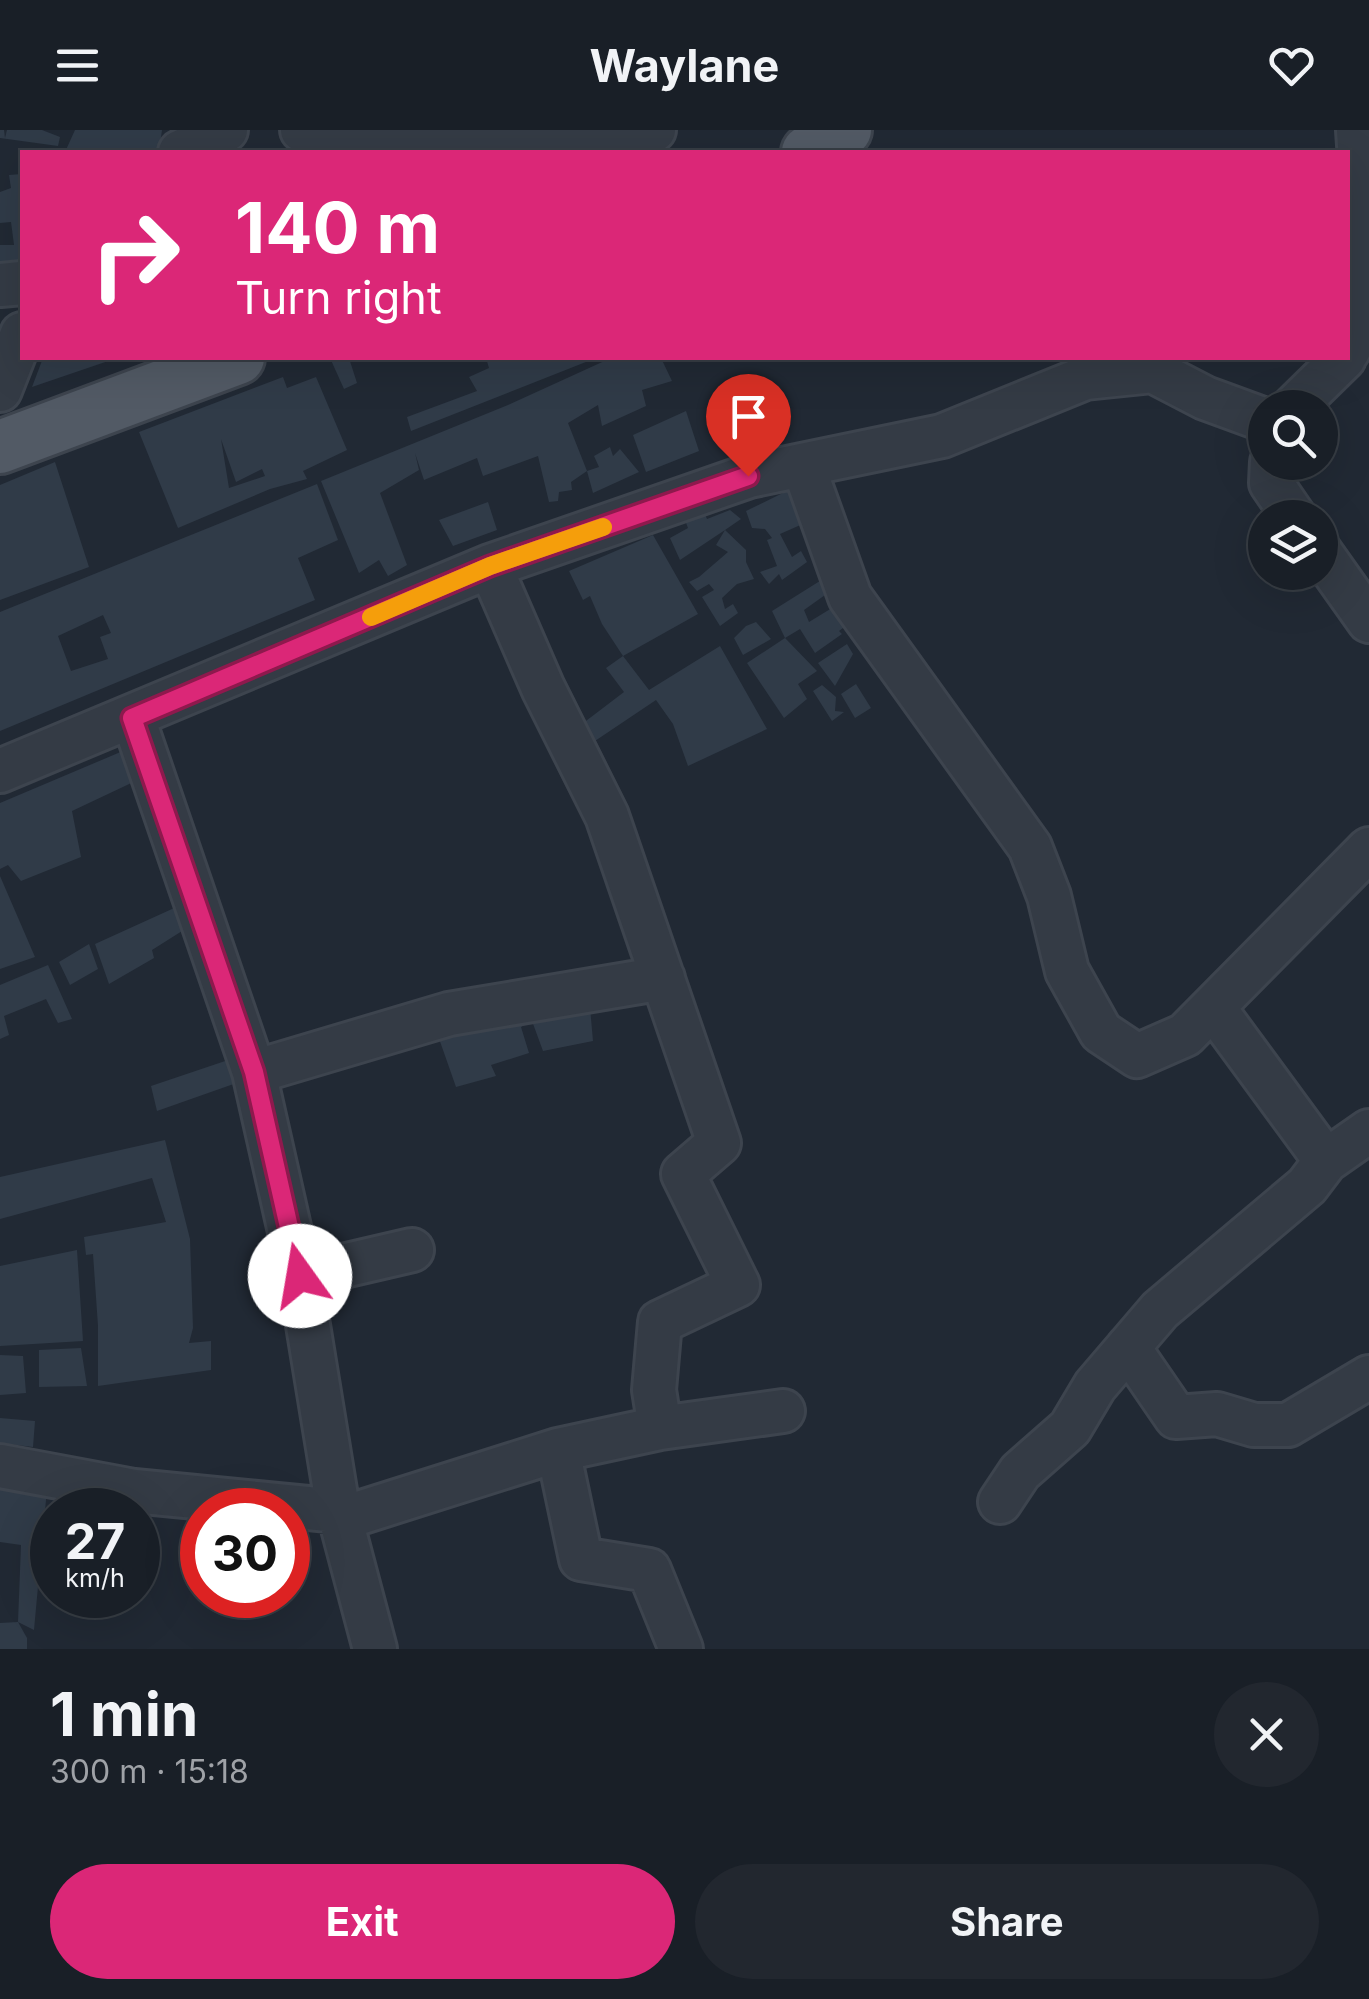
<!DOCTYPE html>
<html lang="en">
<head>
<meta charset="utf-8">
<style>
	:root { --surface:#191f27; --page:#22272f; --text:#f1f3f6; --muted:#9fa2a7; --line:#373d44; --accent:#db2777 }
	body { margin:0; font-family:Inter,sans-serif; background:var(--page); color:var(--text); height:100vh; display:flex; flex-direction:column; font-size:38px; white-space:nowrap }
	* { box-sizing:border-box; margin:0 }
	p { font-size:32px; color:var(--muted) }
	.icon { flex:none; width:55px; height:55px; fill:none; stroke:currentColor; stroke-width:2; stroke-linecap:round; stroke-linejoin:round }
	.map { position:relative; height:1519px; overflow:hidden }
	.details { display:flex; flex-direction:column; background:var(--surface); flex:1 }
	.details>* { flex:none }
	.banner { position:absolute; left:20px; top:20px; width:1330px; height:210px; border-radius:0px; box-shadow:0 10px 40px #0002,0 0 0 2px var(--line); background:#db2777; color:#fff; overflow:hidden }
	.buttons { position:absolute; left:1248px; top:260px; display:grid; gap:20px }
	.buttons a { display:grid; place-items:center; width:90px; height:90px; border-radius:50%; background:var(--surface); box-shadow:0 10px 40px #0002,0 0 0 2px var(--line); font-size:50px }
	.speed { position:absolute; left:30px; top:1358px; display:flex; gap:20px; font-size:50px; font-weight:700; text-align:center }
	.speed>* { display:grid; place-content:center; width:130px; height:130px; border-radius:50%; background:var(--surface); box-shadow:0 10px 40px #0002,0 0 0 2px var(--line); line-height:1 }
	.speed small { font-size:25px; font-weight:400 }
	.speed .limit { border:15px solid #d22; background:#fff; color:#111 }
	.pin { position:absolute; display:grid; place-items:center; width:85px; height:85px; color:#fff; margin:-102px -42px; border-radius:50% 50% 50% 0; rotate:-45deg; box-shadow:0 0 10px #0007 }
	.pin .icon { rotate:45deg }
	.me { position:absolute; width:110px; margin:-55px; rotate:347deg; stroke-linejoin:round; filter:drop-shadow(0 0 8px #0008) }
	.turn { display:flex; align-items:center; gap:35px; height:210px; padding:0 50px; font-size:45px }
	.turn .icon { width:130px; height:130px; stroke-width:2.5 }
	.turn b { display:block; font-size:70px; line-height:85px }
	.round { display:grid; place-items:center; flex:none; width:105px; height:105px; border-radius:52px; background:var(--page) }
	.headline { display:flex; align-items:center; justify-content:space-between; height:170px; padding:0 50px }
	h1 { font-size:60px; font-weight:700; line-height:75px }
	.primary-button { display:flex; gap:20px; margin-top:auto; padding:20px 50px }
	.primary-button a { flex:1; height:115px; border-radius:60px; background:var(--accent); color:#fff; font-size:40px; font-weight:700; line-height:115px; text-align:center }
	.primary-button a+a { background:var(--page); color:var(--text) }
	header { display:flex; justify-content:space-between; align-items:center; height:130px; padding:0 50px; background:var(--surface); font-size:45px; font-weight:700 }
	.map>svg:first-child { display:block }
	.building { fill:#303b48; fill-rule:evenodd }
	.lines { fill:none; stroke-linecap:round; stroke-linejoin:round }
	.minor-casing { stroke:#3d444e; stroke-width:48 }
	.major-casing { stroke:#3d444e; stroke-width:58 }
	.minor { stroke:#343b45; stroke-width:42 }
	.major { stroke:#525a65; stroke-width:52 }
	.route-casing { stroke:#8e194d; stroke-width:25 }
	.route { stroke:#db2777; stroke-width:18 }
	.slow { stroke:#f59e0b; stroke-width:18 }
</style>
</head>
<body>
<header><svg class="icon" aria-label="menu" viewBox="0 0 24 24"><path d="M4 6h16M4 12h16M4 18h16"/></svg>Waylane<svg class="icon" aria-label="heart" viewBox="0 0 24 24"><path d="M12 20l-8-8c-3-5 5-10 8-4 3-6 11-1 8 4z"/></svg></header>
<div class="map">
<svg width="1369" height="1519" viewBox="0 0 1369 1519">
	<rect width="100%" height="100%" fill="#212934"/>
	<path class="building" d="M0 0H4L5 8 7 0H42L60 7 58 16 0 8Z
		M75 0H162L159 22H65Z
		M22 44V139H0V115H14L11 92 0 93V62L11 58 9 45Z
		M43 228H117L32 257Z
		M330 228H349L357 253 344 259Z
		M486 228H543L544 230 596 228 411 301 407 287 477 261 469 247 489 238Z
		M611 228H661L672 251 642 260 646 276 602 296 598 275 568 293 587 341 571 352 572 360 559 362 558 371 549 372 538 326 483 346 477 328 424 350 415 323 419 340 380 363 407 435 388 446 379 430 359 443 321 351 508 275Z
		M283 247 287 258 316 247 347 320 303 341 307 349 270 359 178 398 139 302ZM221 309 236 352 262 339 265 346 229 358Z
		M686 281 699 321 646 342 633 305Z
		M610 317 613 326 620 319 639 342 593 363 587 341 599 337 594 326Z
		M55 332 89 437 0 470V355Z
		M317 354 338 410 298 428 315 470 0 601V482ZM103 485 111 503 100 507 108 529 71 541 58 506Z
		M793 358 805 393 780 404 792 427 801 421 807 432 782 450 779 444 769 454 760 442 777 436 767 410 772 408 765 399 752 398 746 381Z
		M488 372 497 400 453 416 439 390Z
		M702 377 707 389 730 380 741 389 725 400 746 420V432L754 449 737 454 722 468 725 479 733 474 738 483 720 496 702 467 714 460 709 454 697 461 689 452 699 447 728 422 716 415 725 400 680 430 670 408 688 398 683 385Z
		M653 405 698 484 623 526 602 494 590 466 583 470 569 441Z
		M831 444 839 455 804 480 809 492 845 470 847 495 839 501 842 504 815 523 800 499 785 508 817 541 798 554 807 569 784 588 747 533 785 508 772 481Z
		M756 492 771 509 743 525 734 508 746 496Z
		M847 514 853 524 835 556 818 533Z
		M720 516 767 599 688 636 673 594 656 570 589 615 578 597 624 562 606 538 623 526 649 560Z
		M856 554 871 578 855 588 841 564Z
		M822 555 836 567 835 581 844 582 832 591 813 561Z
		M130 618 144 647 72 681 81 727 21 751 8 735 0 739V673Z
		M0 746 35 827 0 839Z
		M183 774 190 796 152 820 154 828 109 854 95 814Z
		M89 814 98 839 70 855 59 832Z
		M48 835 72 889 58 893 46 869 4 886 9 905 0 909V855Z
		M589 866 593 911 543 921 532 891 521 897 529 923 491 935 496 946 456 957 436 900Z
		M237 927 245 950 157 981 151 956Z
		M165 1010 190 1109 193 1198 189 1213 211 1211V1240L98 1256V1196L93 1124 86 1125 84 1107 166 1092 152 1048 0 1089V1047Z
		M77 1120 83 1211 0 1216V1136Z
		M81 1218 87 1256 39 1257V1220Z
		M0 1225 23 1226 26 1263 0 1265Z
		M0 1288 35 1291 33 1317 0 1313Z
		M0 1351 47 1359 34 1500 18 1492 21 1415 0 1412Z
		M18 1492 27 1508V1519H0V1493Z"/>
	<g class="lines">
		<g class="minor-casing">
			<path id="minor" d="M302 0 439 8 626 5 654 0
				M1358 0 1369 161
				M180 22 226 0
				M0 155 22 153
				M1348 221 1369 182
				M0 260 22 204
				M1293 278 1344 228
				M1272 332 1271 353 1295 388
				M803 335 850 467 1030 717 1049 766 1067 841 1101 902 1137 926 1185 905 1369 719
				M1320 422 1369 491
				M490 436 543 558 607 686 719 1013 683 1044 738 1155 660 1192 654 1260 660 1298
				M133 588 254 942 300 1146 338 1379 375 1519
				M0 641 490 436 749 346 942 306 1085 248 1153 241 1205 268 1265 290
				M1213 877 1326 1031
				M254 942 449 884 663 848
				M300 1146 412 1120
				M1128 1217 1176 1287 1217 1284 1254 1295H1288L1369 1247
				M558 1320 581 1429 649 1440 681 1519
				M0 1336 134 1361 359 1383 558 1320 660 1298 783 1281
				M1000 1372 1020 1342 1070 1298 1095 1256 1160 1180 1307 1056 1326 1031 1369 1001"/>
		</g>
		<g class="major-casing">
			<path id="major" d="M808 22 845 0
				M0 317 238 228"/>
		</g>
		<use href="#minor" class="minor"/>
		<use href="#major" class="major"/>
	</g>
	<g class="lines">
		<g class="route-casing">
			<path id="route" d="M300 1146 254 942 132 588 490 436 748 346"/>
		</g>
		<use href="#route" class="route"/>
		<path class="slow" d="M371 487 490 436 603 397"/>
	</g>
</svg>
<div class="buttons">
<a><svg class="icon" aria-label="search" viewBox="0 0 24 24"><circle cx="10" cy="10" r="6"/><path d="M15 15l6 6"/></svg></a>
<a><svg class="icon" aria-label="layers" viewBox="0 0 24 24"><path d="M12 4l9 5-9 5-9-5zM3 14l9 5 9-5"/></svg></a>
</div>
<div class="speed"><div>27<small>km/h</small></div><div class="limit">30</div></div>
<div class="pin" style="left:748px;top:346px;background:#d93025"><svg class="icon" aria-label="arrive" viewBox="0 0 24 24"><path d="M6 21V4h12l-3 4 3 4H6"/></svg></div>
<svg class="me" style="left:300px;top:1146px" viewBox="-20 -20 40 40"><circle r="19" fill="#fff"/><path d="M0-13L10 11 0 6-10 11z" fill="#db2777"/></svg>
<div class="banner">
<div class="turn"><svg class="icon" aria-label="right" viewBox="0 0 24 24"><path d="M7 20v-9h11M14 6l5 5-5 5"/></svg><div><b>140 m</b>Turn right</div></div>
</div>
</div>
<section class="details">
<div class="headline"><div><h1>1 min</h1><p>300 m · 15:18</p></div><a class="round"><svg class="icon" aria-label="close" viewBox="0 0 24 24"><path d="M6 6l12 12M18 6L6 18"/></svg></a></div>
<div class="primary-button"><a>Exit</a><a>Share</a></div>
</section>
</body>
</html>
